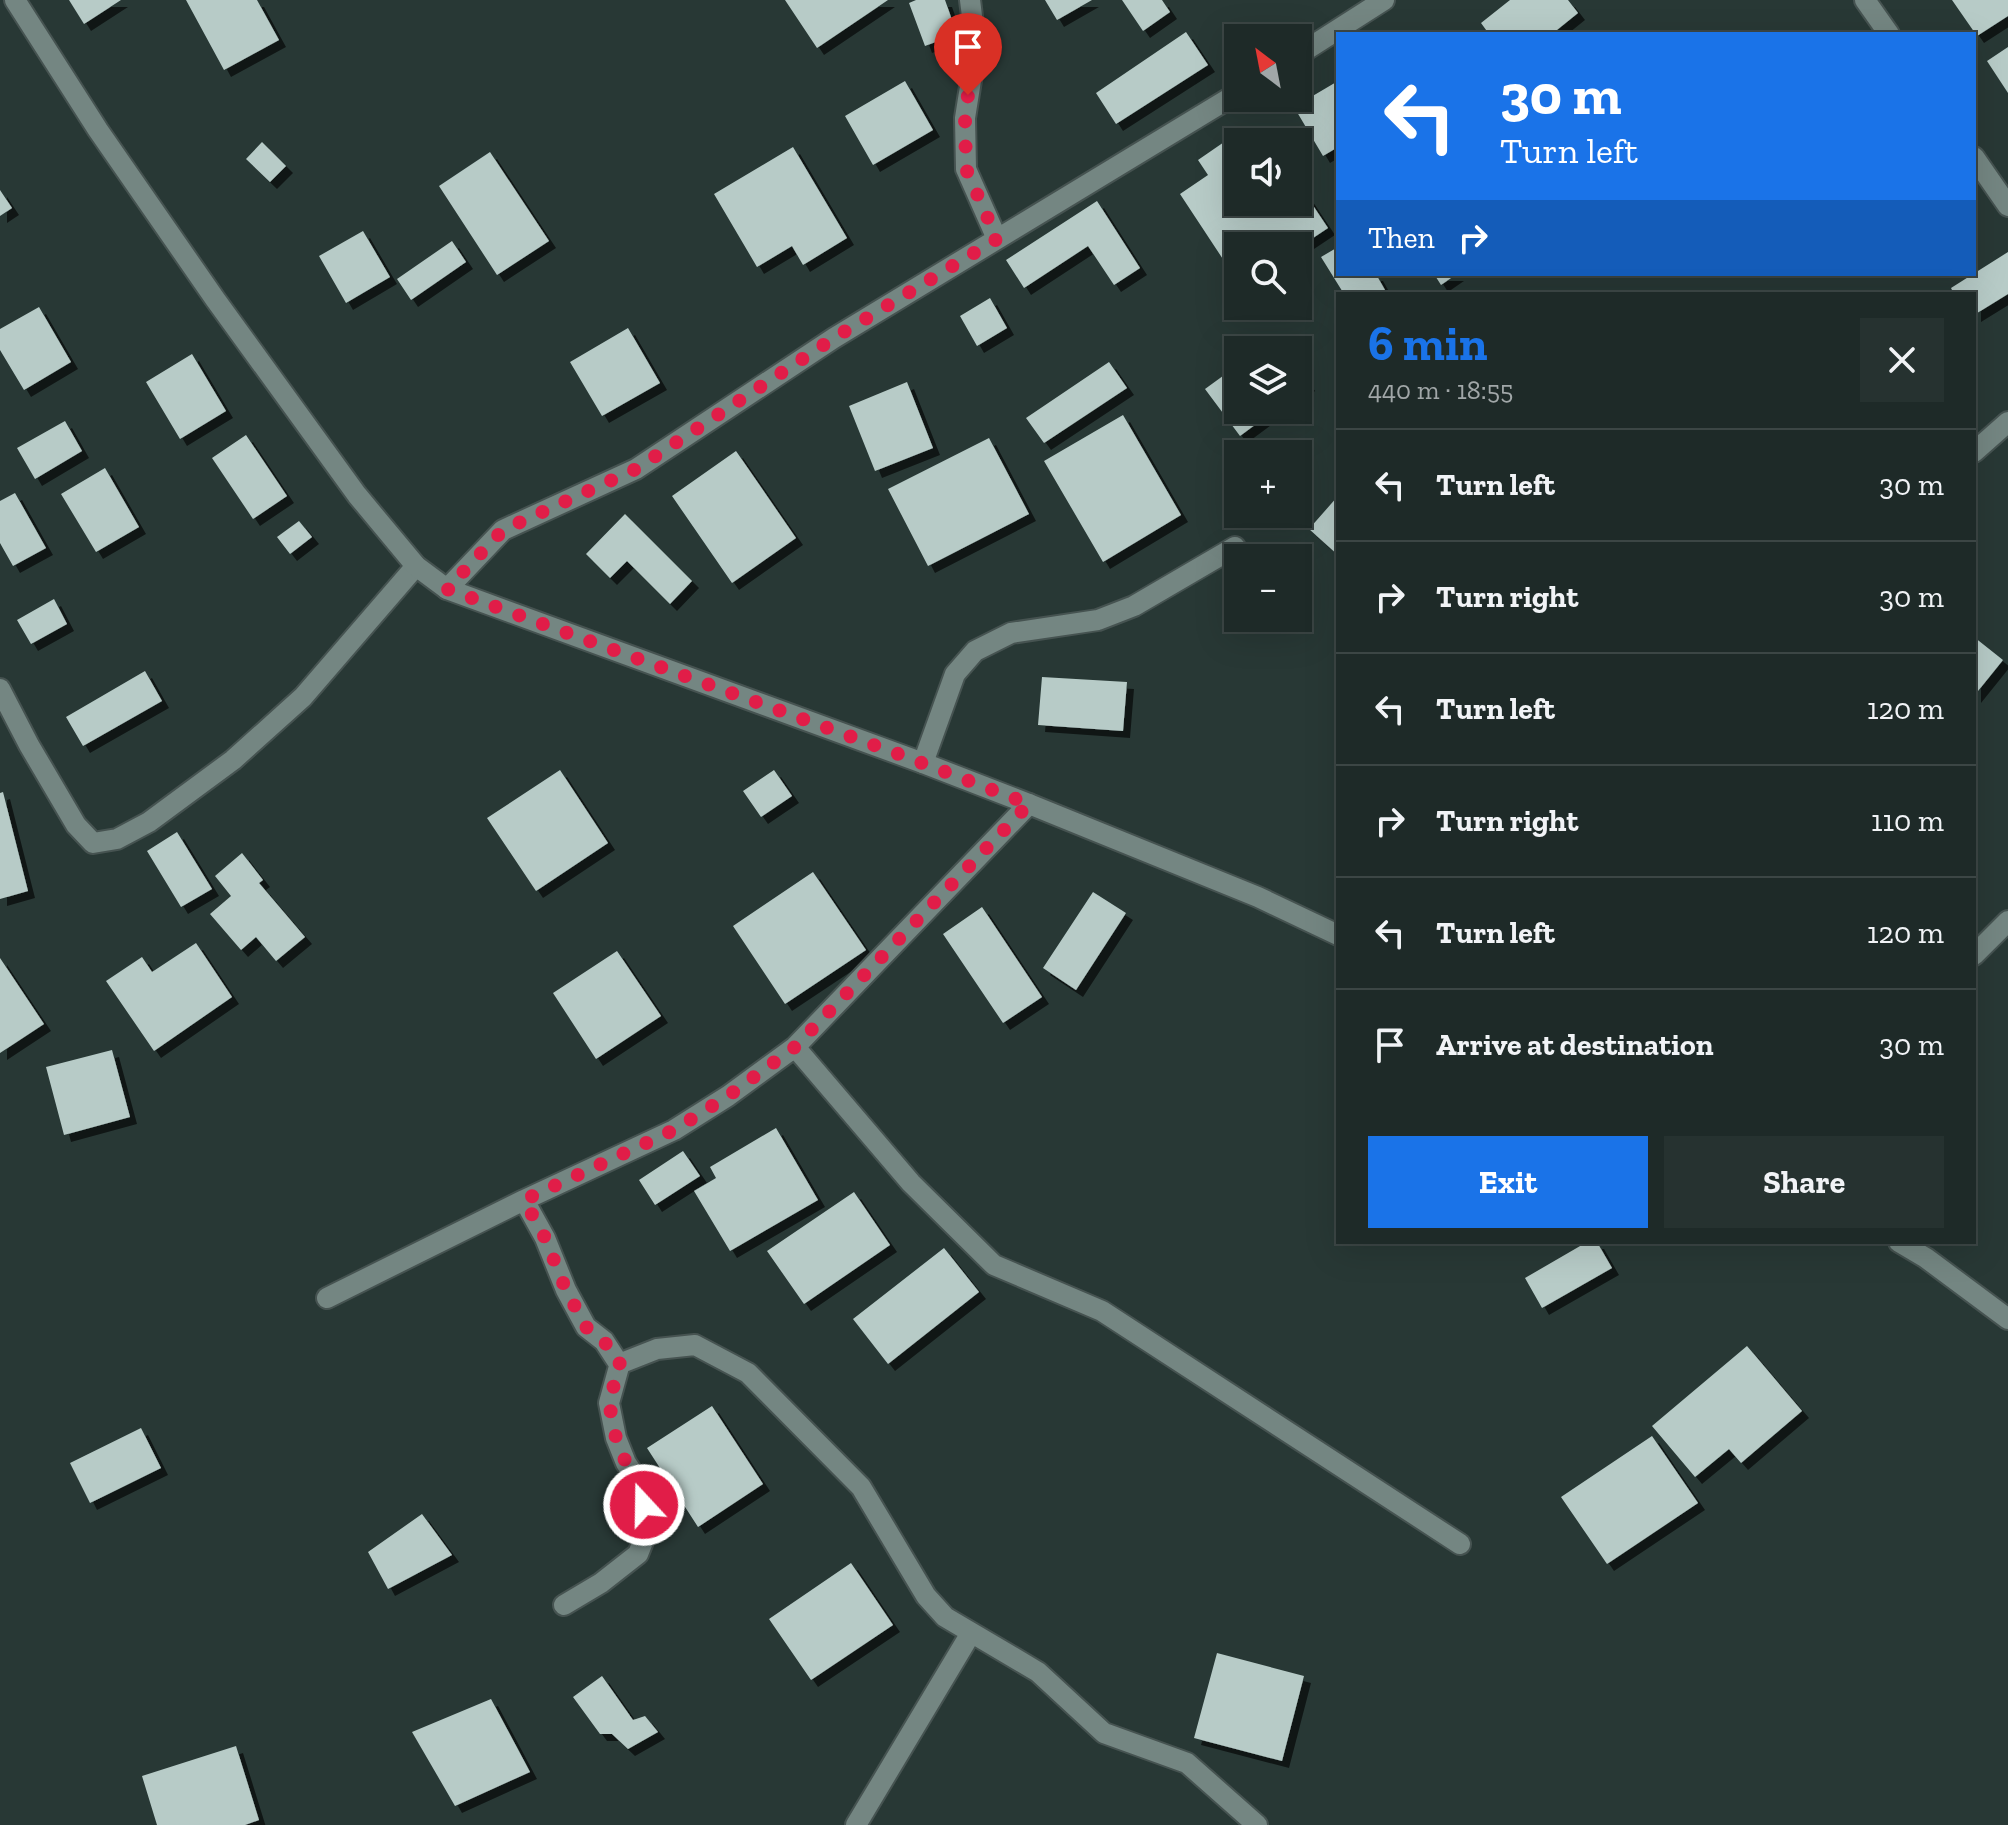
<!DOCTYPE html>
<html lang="en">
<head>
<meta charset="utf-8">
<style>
	:root { --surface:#1e2a28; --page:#263230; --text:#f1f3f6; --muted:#a1a7a8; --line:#3c4645; --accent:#1a73e8 }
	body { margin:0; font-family:"Zilla Slab",serif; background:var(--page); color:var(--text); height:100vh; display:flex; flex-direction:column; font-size:30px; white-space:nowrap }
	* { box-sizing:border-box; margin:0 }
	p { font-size:26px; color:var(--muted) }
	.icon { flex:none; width:44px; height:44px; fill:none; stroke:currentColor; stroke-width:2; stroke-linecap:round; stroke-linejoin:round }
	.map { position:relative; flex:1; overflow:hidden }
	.drawer { position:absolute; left:1336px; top:292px; width:640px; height:952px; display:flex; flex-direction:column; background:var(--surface); border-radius:0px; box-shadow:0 8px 32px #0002,0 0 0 2px var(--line) }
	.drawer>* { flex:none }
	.banner { position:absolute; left:1336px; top:32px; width:640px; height:244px; border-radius:0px; box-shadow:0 8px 32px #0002,0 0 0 2px var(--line); background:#1a73e8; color:#fff; overflow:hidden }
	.needle { width:52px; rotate:328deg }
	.fabs { position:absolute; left:1224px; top:24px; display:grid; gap:16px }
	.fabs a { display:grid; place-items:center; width:88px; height:88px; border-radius:0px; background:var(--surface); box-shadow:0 8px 32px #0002,0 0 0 2px var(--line); font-size:40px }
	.pin { position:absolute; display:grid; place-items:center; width:68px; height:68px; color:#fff; margin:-82px -34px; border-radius:50% 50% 50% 0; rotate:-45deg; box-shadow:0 0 8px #0007 }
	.pin .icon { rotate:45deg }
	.me { position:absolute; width:88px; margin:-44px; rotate:339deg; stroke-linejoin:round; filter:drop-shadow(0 0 6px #0008) }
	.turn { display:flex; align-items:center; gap:28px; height:168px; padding:0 32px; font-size:36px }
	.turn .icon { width:104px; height:104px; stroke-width:2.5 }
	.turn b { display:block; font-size:56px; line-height:68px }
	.then { display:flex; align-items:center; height:76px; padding:0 32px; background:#0003; gap:16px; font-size:30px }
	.round { display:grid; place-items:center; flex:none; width:84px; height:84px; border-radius:0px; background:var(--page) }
	.summary { display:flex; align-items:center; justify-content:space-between; height:136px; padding:0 32px }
	h1 { font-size:48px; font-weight:700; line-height:60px; color:var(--accent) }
	.primary-button { display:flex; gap:16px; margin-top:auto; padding:16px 32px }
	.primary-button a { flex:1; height:92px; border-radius:0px; background:var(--accent); color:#fff; font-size:32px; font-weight:700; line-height:92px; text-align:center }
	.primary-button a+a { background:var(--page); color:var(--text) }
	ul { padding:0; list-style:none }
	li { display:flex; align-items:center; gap:24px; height:112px; padding:0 32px; border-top:2px solid var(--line) }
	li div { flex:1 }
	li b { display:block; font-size:30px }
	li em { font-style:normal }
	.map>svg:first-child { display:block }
	.building { fill:#b7cbc7; filter:url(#shadow) }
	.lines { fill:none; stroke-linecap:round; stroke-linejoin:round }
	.minor-casing { stroke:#465351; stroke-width:24 }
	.tertiary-casing { stroke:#465351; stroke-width:24 }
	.minor { stroke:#748682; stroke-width:20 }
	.tertiary { stroke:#748682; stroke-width:20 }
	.route { stroke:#e11d48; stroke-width:14; stroke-dasharray:0 25.2 }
</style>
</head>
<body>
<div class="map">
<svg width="2008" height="1825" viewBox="0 0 2008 1825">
	<defs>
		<filter id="shadow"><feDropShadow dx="7" dy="7" stdDeviation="0" flood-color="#0009"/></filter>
	</defs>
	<rect width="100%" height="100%" fill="#283835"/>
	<path class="building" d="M69 0H121L84 24Z
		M186 0H257L279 40 224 70Z
		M785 0H888L817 48Z
		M916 0H945L957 34 925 46 909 3Z
		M1045 0H1092L1057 20Z
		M1122 0H1162L1170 12 1143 31Z
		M1510 0H1568L1578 13 1552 34H1489L1481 23Z
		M1952 0H2008V16L1977 36Z
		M1186 32 1208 65 1116 124 1096 93Z
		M2008 47V93L1987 61Z
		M905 81 933 130 873 165 845 116Z
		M1338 81V147L1323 156 1294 107Z
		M1265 134 1270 142H1254Z
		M1227 140 1236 154 1238 153V202H1298V183L1328 228 1298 248V246H1238V282L1180 194 1208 175 1198 160Z
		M262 142 286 166 270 182 246 159Z
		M793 147 847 238 803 265 792 246 757 267 714 194Z
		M490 152 549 241 497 275 439 186Z
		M0 190 12 208 0 216Z
		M1097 201 1140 268 1114 285 1088 246 1024 288 1006 260Z
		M363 231 390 277 346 303 319 256Z
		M452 241 466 262 411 300 397 279Z
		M1338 247V274H1376L1385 290 1378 294H1344L1321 257Z
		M2008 252V294L1974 315V294H1954L1951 288Z
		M1434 274H1457L1441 285Z
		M990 298 1007 328 977 346 960 316Z
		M39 307 71 362 24 390 0 350V329Z
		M628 328 660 383 602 416 570 362Z
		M1274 338 1282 350H1258Z
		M192 354 226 411 180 439 146 382Z
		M1109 362 1127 388 1044 443 1026 418Z
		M1238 365V410H1275L1240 436 1205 389Z
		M1298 371 1308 384 1298 392Z
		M907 382 933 448 875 471 849 406Z
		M1123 415 1181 515 1103 562 1044 461Z
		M65 421 82 451 35 479 17 448Z
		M246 435 287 496 253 519 212 458Z
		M989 438 1029 514 928 566 888 489Z
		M736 451 796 538 732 583 672 496Z
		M105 468 139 527 96 552 61 494Z
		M15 493 46 548 13 566 0 543V501Z
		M1338 496V555L1309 529Z
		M625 514 692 581 670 604 627 561 610 578 586 554Z
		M299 521 312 537 290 554 277 537Z
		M54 599 67 624 31 644 17 620Z
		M1974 637 2003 660 1974 696Z
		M145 671 162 701 83 746 66 717Z
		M1042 677 1127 682 1123 731 1038 725Z
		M560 770 608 843 536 891 487 818Z
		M774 770 792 796 761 817 743 791Z
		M3 792 28 891 0 899V793Z
		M177 832 212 889 181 907 147 851Z
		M242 853 263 880 259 883 305 937 276 961 256 937 241 950 210 914 231 896 215 876Z
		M813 872 866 950 785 1004 733 926Z
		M1093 892 1126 913 1076 990 1043 968Z
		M982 907 1042 997 1003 1023 943 934Z
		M196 943 232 997 154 1051 106 981 142 957 152 972Z
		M617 951 661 1016 596 1059 553 993Z
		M0 958 44 1024 0 1053Z
		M112 1050 130 1117 64 1135 46 1067Z
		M776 1128 818 1200 730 1251 694 1191 716 1178 710 1167Z
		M683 1151 700 1176 655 1205 639 1180Z
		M854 1192 890 1245 804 1304 767 1251Z
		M1587 1242H1597L1612 1268 1542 1308 1525 1278Z
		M944 1248 979 1292 888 1364 853 1319Z
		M1747 1346 1802 1411 1741 1463 1729 1449 1695 1477 1652 1426Z
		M712 1406 763 1484 698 1527 647 1448Z
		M141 1428 161 1468 90 1503 70 1463Z
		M1652 1436 1698 1503 1607 1564 1561 1497Z
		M422 1514 452 1555 388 1589 368 1552Z
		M851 1563 893 1625 811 1680 769 1619Z
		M1217 1653 1304 1676 1282 1761 1194 1738Z
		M602 1676 633 1720 645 1716 658 1732 628 1749 612 1734H600L573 1697Z
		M491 1699 530 1772 455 1806 412 1732Z
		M236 1746 259 1820 245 1825H157L142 1776Z"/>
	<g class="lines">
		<g class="minor-casing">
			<path id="minor" d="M970 0 976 49 965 118 966 169 997 239
				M1865 0 1889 34
				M1298 55 1384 0
				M1974 157 2008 206
				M1974 452 2008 422
				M447 589 503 530 636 469 834 338 1238 93
				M0 689 29 745 76 825 93 843 117 839 149 822 233 760 303 697 416 566
				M923 763 955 674 975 651 1011 633 1098 620 1134 606 1235 547
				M1974 955 2008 921
				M795 1047 911 1183 994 1265 1102 1311 1460 1544
				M524 1200 545 1238 566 1290 586 1327 604 1341 619 1364 657 1349 695 1345 748 1373 861 1487 926 1596 945 1617 1038 1672 1104 1733 1187 1763 1257 1825
				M327 1298 524 1200 674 1130 728 1096 795 1047 1029 804
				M564 1605 601 1583 638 1554 646 1534 639 1482 626 1463 616 1438 609 1403 620 1363
				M856 1825 971 1633"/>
		</g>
		<g class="tertiary-casing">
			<path id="tertiary" d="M15 0 98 130 215 299 357 495 416 566 447 589 923 763 1029 804 1258 897 1338 935
				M1899 1242 1926 1258 2008 1319"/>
		</g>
		<use href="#minor" class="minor"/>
		<use href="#tertiary" class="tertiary"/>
	</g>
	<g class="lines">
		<path class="route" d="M644 1505 639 1482 626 1463 616 1438 609 1403 620 1363 619 1364 604 1341 586 1327 566 1290 545 1238 524 1200 674 1130 728 1096 795 1047 1029 804 893 752 447 589 503 530 636 469 834 338 997 239 966 169 965 118 968 95"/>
	</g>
</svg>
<div class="fabs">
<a><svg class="needle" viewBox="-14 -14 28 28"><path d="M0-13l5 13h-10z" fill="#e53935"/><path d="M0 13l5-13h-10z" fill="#a1a7a8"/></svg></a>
<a><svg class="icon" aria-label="sound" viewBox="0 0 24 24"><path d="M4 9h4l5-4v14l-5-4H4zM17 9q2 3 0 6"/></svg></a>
<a><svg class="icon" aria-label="search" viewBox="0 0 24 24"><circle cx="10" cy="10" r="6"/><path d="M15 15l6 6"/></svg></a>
<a><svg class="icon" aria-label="layers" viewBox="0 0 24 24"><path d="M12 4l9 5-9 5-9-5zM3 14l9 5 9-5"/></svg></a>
<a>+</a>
<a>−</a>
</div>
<div class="pin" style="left:968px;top:95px;background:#d93025"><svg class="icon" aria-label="arrive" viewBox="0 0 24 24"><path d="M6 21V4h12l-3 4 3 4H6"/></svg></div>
<svg class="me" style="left:644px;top:1505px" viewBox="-20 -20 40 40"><circle r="17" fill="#e11d48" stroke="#fff" stroke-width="3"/><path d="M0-11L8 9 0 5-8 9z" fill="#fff"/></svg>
<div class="banner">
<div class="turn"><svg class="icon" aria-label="left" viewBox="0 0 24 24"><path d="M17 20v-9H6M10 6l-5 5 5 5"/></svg><div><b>30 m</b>Turn left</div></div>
<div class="then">Then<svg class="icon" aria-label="right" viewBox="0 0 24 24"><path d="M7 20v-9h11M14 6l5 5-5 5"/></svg></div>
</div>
<section class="drawer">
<div class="summary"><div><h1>6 min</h1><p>440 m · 18:55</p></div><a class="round"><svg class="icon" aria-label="close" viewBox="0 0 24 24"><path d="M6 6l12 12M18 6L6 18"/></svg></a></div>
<ul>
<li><svg class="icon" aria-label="left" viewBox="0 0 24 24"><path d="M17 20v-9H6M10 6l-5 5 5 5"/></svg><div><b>Turn left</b></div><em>30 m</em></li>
<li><svg class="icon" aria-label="right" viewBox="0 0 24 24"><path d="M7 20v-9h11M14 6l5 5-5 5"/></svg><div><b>Turn right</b></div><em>30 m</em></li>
<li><svg class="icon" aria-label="left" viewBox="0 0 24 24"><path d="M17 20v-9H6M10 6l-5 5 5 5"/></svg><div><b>Turn left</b></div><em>120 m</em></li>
<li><svg class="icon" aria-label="right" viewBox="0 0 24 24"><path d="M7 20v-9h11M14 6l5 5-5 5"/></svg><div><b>Turn right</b></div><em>110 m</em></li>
<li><svg class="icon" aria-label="left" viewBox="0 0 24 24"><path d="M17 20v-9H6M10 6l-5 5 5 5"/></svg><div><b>Turn left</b></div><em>120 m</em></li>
<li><svg class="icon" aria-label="arrive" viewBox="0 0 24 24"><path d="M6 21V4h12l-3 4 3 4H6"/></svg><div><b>Arrive at destination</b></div><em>30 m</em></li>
</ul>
<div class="primary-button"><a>Exit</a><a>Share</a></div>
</section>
</div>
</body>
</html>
